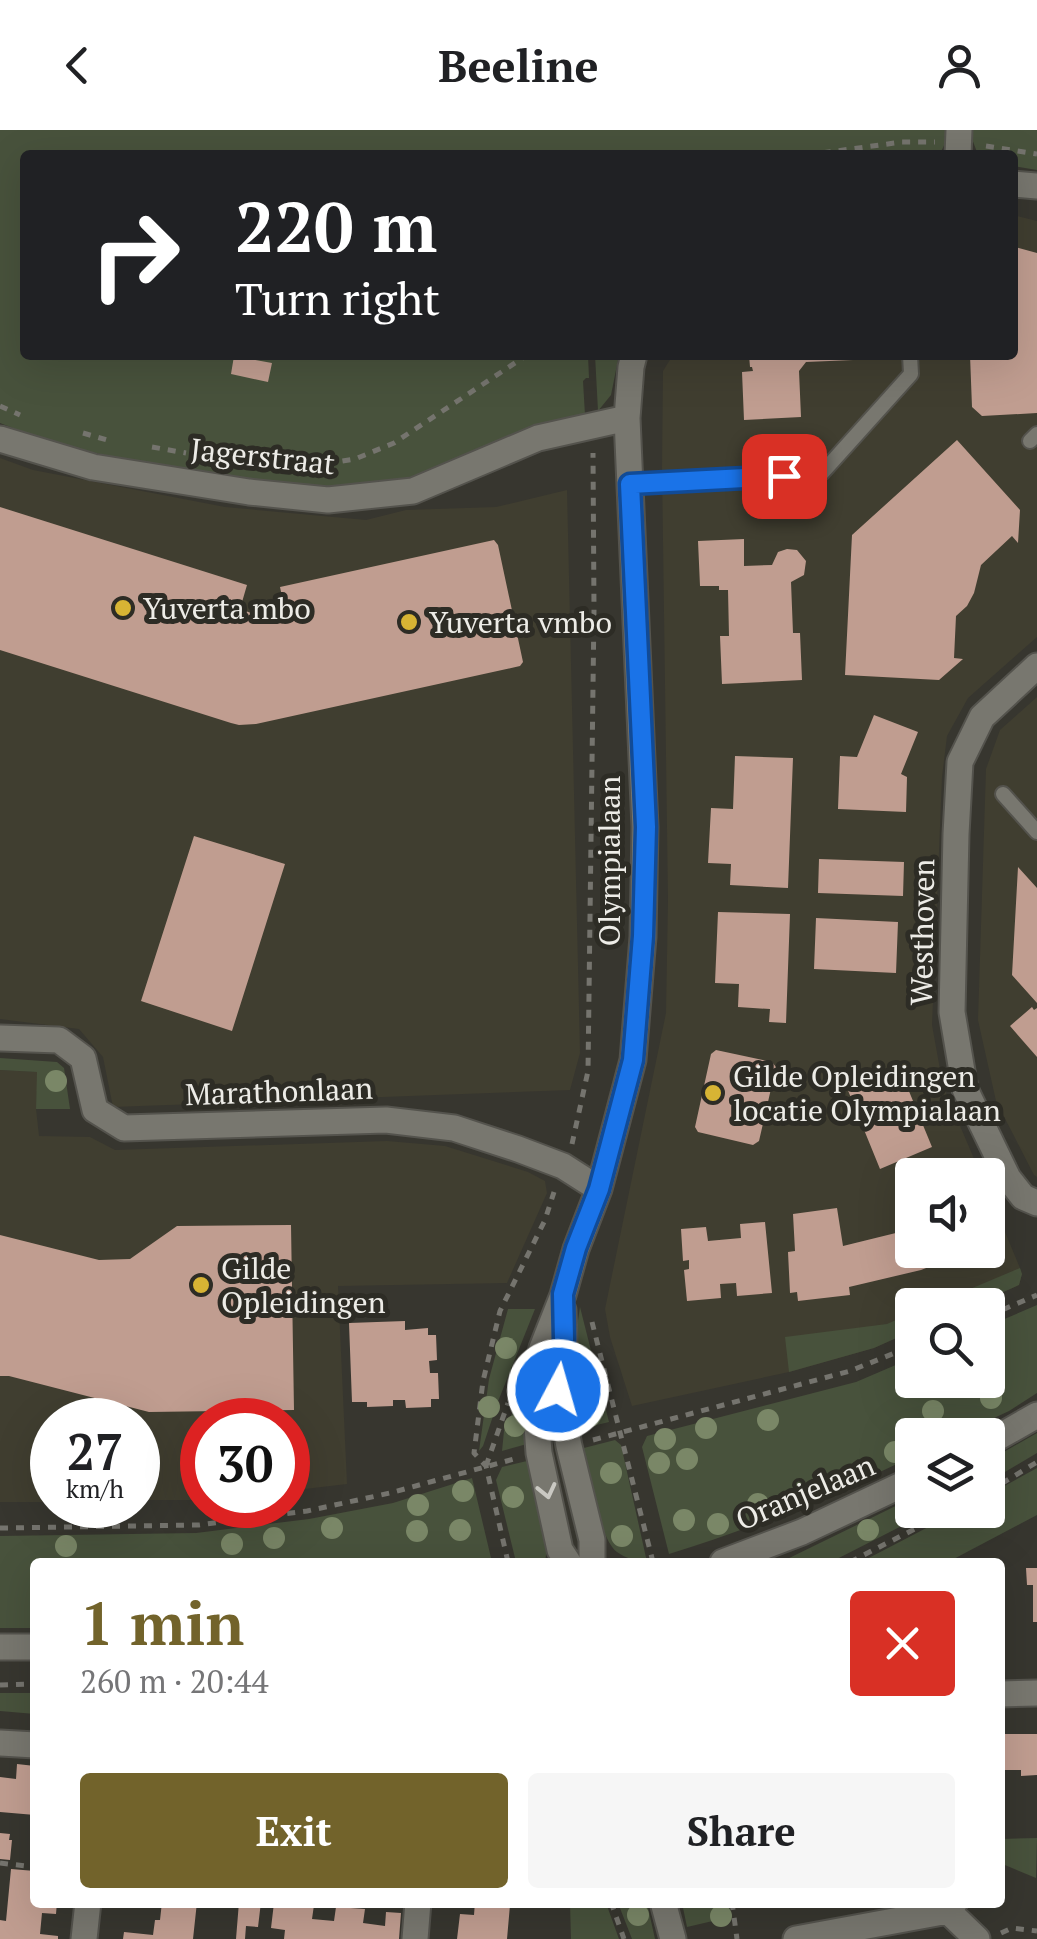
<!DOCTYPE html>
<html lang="en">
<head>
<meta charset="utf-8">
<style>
	:root { --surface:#fff; --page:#f6f6f6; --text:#202124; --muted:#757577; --accent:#72632b }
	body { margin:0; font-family:"PT Serif",serif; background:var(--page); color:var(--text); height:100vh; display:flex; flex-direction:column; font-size:38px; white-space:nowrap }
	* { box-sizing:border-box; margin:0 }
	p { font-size:32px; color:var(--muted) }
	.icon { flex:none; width:55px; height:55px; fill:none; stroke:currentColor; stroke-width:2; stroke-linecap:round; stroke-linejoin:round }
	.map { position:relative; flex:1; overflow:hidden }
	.drawer { position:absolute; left:30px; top:1428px; width:975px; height:350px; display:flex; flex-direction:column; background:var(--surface); border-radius:10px; box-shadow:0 10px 40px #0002 }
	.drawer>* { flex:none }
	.guide { position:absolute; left:20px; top:20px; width:998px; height:210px; border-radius:10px; box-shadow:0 10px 40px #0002; background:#202124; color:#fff; overflow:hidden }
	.fabs { position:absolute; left:895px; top:1028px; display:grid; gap:20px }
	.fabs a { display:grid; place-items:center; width:110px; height:110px; border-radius:10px; background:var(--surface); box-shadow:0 10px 40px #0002; font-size:50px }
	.speed { position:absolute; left:30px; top:1268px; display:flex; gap:20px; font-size:50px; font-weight:700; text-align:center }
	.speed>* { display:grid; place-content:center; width:130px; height:130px; border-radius:50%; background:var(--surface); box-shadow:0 10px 40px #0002; line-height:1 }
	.speed small { font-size:25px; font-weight:400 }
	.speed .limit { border:15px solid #d22; background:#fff; color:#111 }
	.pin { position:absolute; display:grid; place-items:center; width:85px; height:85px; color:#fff; margin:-42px; border-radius:20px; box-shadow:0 5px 15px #0006 }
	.me { position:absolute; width:110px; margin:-55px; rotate:6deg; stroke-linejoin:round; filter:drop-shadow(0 0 8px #0008) }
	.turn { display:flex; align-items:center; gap:35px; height:210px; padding:0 50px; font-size:45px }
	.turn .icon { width:130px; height:130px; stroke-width:2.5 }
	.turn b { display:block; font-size:70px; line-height:85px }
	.round { display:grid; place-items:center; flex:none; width:105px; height:105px; border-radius:10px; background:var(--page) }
	.overview { display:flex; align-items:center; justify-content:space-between; height:170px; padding:0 50px }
	h1 { font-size:60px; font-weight:600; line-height:75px; color:var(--accent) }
	.cta { display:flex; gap:20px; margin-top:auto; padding:20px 50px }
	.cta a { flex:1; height:115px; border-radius:10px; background:var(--accent); color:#fff; font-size:40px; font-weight:600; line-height:115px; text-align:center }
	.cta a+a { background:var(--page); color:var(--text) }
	header { display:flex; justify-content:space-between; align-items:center; height:130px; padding:0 50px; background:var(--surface); font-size:45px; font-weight:600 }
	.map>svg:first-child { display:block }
	.built { fill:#403e30 }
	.green { fill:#48523c }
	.building { fill:#c09d90 }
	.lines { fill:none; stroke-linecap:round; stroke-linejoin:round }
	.lane-casing { stroke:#54534d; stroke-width:18 }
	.street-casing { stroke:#54534d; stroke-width:29 }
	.secondary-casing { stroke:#54534d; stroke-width:29 }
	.path { stroke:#75746e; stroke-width:5; stroke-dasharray:8 8; stroke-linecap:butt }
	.lane { stroke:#78776f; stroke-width:14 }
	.street { stroke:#78776f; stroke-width:25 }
	.secondary { stroke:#78776f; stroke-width:25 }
	.tree { fill:#7a8767 }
	.oneway { stroke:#cac9c3 }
	.route-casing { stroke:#114b97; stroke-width:25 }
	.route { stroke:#1a73e8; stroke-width:18 }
	.poi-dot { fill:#d7b434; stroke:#2d2c25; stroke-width:4 }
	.labels { text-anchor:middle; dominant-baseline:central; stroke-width:10; stroke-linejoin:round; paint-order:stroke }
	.street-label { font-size:30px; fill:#edece7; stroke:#2d2c25 }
	.poi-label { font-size:30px; fill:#edece7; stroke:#2d2c25; text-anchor:start }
</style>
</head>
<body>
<header><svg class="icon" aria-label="back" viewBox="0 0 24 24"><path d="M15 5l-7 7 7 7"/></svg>Beeline<svg class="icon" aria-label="person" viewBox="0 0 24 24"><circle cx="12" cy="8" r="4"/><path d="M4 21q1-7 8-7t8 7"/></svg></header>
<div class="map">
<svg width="1037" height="1809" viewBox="0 0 1037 1809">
	<rect width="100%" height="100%" fill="#37362f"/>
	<path class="built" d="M1013 85 1037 91V507L968 568 947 606 942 647 932 895 943 956 981 1045H912V1120H988V1061L1020 1138 1022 1144 1019 1155 974 1175H912V1201L874 1218 789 1242 632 1276 610 1207 605 1179 666 883 668 770 662 338 663 241 673 225H1012Z
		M0 328 33 340 225 377 366 390 406 380 496 377 567 360 580 923 570 960 113 977 103 927 79 899 0 889Z
		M1037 567V1047L1034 1045 996 971 978 890 986 639 1000 600Z
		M0 940 38 942 36 979 39 1006 90 1007 115 1020 387 1011 445 1016 528 1042 545 1051 547 1063 507 1153 338 1156 347 1354 288 1361V1290H202V1370H138V1290H52V1372H0Z"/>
	<path class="green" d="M0 0H1037V40L1013 36 1012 25H978L971 6 947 9 941 22 936 25H25V225H588L589 248H586L583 251 585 285C567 289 549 291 532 297 495 309 463 332 425 344 386 357 343 359 302 356 201 340 96 333 0 293Z
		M595 225H619L611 265 598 281Z
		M0 928 57 932 64 938 70 979H36L37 942 0 940Z
		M1020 1138 1022 1144 1019 1155 974 1175H932Z
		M1037 1175V1263L1009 1281 958 1305H912V1327C834 1364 752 1399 669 1424L642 1317 647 1306 856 1252 912 1228V1250H988V1196Z
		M580 1177 609 1292 576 1300 569 1252Z
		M508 1179H535L497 1274 483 1316 479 1321 489 1249Z
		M912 1183V1201L874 1218 789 1242 785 1207 887 1194Z
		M527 1250V1314L502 1321 504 1301Z
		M1037 1303V1323L988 1352V1331Z
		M615 1310 621 1315 647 1432C636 1430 626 1429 617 1422 600 1410 587 1342 580 1319Z
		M531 1330 548 1412 545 1432H516L496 1350 502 1337Z
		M1037 1338V1385L948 1432H861L961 1380H988V1365Z
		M472 1348 492 1432H35V1498H0V1406L196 1403 309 1389 393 1373Z
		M912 1368V1380H933L831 1432H781Z
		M0 1563H35V1584L0 1581Z
		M1037 1708 1036 1748 1000 1733V1709Z
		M570 1773H606L619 1809H571Z
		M618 1773H647L655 1809H632Z
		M682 1773H729L730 1787 687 1797Z"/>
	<path class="building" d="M1015 117 1037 123V283L982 286 972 277 970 225H1012V122H1014Z
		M749 225H853V230L806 232 799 241 801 287 744 290 742 242 753 241 752 237H750Z
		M234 226 272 233 268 252 231 244Z
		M957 310 1020 380 1018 413 1012 406 981 435 974 463 967 476 956 486 954 528 963 529 939 550 845 545 852 405Z
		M0 377 247 455 240 479 257 485 285 481 280 457 494 410 498 415 523 532 520 536 256 594 239 595 231 593 0 520Z
		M744 409V436L772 435 778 422 787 419 797 420 806 431 804 445 791 452 793 503H800L802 550 722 554 720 506H729L728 460H719V456H700L698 411Z
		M874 585 918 602 901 644 907 647 906 682 838 679 840 626 857 627Z
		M735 626 793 628 788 758 730 755 731 734 708 733 711 678 733 679Z
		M194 706 285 734 232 901 141 871Z
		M819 729 904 732 903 766 818 763Z
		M1018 737 1037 758V873L1012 845Z
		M718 782 790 784 786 893 769 892 770 879 738 877 739 854 715 853Z
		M816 788 898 792 896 843 814 839Z
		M1032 877 1034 880 1037 878V927L1010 896Z
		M716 920 772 932 776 937 759 1011 753 1015 698 1002 695 997 711 924Z
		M899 937 932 1017 880 1039 847 958Z
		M837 1078 843 1116 912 1099V1120H972L921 1140 849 1157 850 1165 798 1171 797 1162 790 1163 788 1122 795 1121 793 1084Z
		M765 1092 772 1163 737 1166 736 1153 720 1154 721 1168 687 1171 684 1140 689 1139V1130L683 1131 681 1099 706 1097 708 1111 741 1108 740 1094Z
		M291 1095 294 1280 149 1282 9 1246H0V1105L99 1130 130 1129 177 1096Z
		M405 1191V1200L428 1198V1205H436L437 1230 429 1231 430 1243H438L439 1269H431V1277L406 1278 405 1270H393V1276L367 1277V1272H352L349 1193Z
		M1026 1438H1037V1492H1033V1455H1027Z
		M1000 1604H1037V1645L1021 1646V1640H1001Z
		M17 1634 35 1636V1685L0 1682V1647L16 1649Z
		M0 1703 10 1704 9 1710H12L10 1730 0 1729Z
		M11 1739 35 1741V1772H57L56 1784 42 1783 40 1804 58 1806V1809H0V1790L6 1791Z
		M162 1772H197L193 1809H123L124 1802 153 1805 155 1790H160Z
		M239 1772H261L258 1797 246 1796 245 1809H236Z
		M475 1772H525L524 1778 510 1775 507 1809H457L460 1784 474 1785Z
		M274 1773 314 1775 312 1789 334 1791 336 1777 365 1779 363 1793 385 1796 386 1782 401 1783 399 1809H284L285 1800 271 1798Z"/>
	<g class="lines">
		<g class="lane-casing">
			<path id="lane" d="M1030 311 1037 304
				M630 354 822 343 911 244 910 225
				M1003 664 1037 702"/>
		</g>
		<g class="street-casing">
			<path id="street" d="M958 25 959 0
				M1012 54 1037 56
				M0 309 93 337 249 362 328 370 413 361 538 308 627 288 631 237 634 225
				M1037 536 982 587 960 632 956 704 952 882 965 959 1008 1048 1023 1067 1037 1073
				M0 908 59 910 83 928 95 980 124 998 386 990 454 998 518 1019 563 1036 599 1059
				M563 1180 564 1209 558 1259 569 1316 592 1410V1432
				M568 1432 560 1420 539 1323 534 1255 542 1218 563 1165 576 1119 599 1059 633 930 643 807 645 697 627 288
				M1000 1564 1037 1563
				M0 1613 35 1615
				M663 1772 673 1809
				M948 1781 977 1809
				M84 1809 88 1772
				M415 1809 418 1772
				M796 1809 948 1781 955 1772"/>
		</g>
		<g class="secondary-casing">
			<path id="secondary" d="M988 1313 1037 1285
				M723 1432 802 1402 912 1350
				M0 1517H35"/>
		</g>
		<path class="path" d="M986 16 1037 24
			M807 25 902 12H935
			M0 276 20 285
			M83 303 107 310
			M152 317 186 323
			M231 329 318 335 355 329 394 313 527 225
			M572 1014 588 941 594 480 593 323
			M988 1186 1037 1165
			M592 1192 653 1432
			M593 1310 850 1241 912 1216
			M486 1336 508 1273
			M988 1362 1037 1332
			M0 1398 199 1395 307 1381 390 1363 514 1329
			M508 1432 486 1336 474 1323 483 1251 500 1181 545 1090 554 1062
			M850 1432 952 1380
			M0 1555 35 1554
			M0 1733 35 1737
			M611 1772 624 1809
			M732 1772 737 1809
			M1001 1803 1012 1798 1037 1801"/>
		<use href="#lane" class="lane"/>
		<use href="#street" class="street"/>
		<use href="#secondary" class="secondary"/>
	</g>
	<g class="tree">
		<circle cx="56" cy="951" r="11"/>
		<circle cx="506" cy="1218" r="11"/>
		<circle cx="582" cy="1249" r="11"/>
		<circle cx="991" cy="1268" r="11"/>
		<circle cx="489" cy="1277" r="11"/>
		<circle cx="933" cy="1281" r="11"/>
		<circle cx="590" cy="1286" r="11"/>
		<circle cx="768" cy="1290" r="11"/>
		<circle cx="515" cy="1296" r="11"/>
		<circle cx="706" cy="1298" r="11"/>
		<circle cx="665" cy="1309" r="11"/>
		<circle cx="895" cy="1322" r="11"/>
		<circle cx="687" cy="1329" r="11"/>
		<circle cx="659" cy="1333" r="11"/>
		<circle cx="611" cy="1343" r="11"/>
		<circle cx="463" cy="1361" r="11"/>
		<circle cx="513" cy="1367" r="11"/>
		<circle cx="758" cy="1374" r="11"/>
		<circle cx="418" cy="1375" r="11"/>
		<circle cx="684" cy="1390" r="11"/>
		<circle cx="718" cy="1394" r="11"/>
		<circle cx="332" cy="1398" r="11"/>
		<circle cx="460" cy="1400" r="11"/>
		<circle cx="868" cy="1400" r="11"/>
		<circle cx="417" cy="1401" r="11"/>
		<circle cx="622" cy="1406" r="11"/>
		<circle cx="274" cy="1408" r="11"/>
		<circle cx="232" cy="1414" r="11"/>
		<circle cx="66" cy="1416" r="11"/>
		<circle cx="638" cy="1785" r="11"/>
		<circle cx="721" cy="1786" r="11"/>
	</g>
	<defs><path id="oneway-chevron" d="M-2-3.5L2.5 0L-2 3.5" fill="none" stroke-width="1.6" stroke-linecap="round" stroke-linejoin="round" transform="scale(2.5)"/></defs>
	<use class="oneway" href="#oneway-chevron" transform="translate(547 1361) rotate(77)"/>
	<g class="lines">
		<g class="route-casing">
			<path id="route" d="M558 1260 564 1209 563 1164 576 1118 599 1059 633 930 643 806 646 697 630 354 784 346"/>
		</g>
		<use href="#route" class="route"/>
	</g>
	<g class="poi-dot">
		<circle cx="123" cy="478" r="10"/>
		<circle cx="409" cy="492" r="10"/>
		<circle cx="713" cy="963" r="10"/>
		<circle cx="201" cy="1155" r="10"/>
	</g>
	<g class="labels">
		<g class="street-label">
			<text transform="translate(263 326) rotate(6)">Jagerstraat</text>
			<text transform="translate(609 731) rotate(-90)">Olympialaan</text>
			<text transform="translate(922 802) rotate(-89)">Westhoven</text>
			<text transform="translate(279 961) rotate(-2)">Marathonlaan</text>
			<text transform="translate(805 1362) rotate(-23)">Oranjelaan</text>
		</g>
		<g class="poi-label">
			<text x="143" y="478">Yuverta mbo</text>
			<text x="429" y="492">Yuverta vmbo</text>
			<text x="733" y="946">Gilde Opleidingen<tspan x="733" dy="34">locatie Olympialaan</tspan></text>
			<text x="221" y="1138">Gilde<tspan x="221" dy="34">Opleidingen</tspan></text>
		</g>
	</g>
</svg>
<div class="fabs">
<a><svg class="icon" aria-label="sound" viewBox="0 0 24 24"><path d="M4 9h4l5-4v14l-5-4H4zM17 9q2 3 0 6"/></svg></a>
<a><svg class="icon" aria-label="search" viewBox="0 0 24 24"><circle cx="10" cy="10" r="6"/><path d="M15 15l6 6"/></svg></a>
<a><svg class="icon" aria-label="layers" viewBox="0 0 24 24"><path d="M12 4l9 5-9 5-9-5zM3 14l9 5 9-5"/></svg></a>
</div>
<div class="speed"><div>27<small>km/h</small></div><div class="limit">30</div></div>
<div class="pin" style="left:784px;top:346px;background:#d93025"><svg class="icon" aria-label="arrive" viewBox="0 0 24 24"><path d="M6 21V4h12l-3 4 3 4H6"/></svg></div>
<svg class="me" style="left:558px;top:1260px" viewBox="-20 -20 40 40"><circle r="17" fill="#1a73e8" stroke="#fff" stroke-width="3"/><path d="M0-11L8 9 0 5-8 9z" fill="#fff"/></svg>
<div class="guide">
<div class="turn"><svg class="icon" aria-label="right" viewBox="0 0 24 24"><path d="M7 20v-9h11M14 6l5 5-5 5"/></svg><div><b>220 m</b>Turn right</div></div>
</div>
<section class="drawer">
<div class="overview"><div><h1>1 min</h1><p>260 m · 20:44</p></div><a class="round" style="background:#d93025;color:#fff"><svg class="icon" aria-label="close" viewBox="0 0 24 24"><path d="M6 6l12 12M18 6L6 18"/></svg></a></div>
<div class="cta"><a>Exit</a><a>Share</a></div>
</section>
</div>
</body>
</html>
